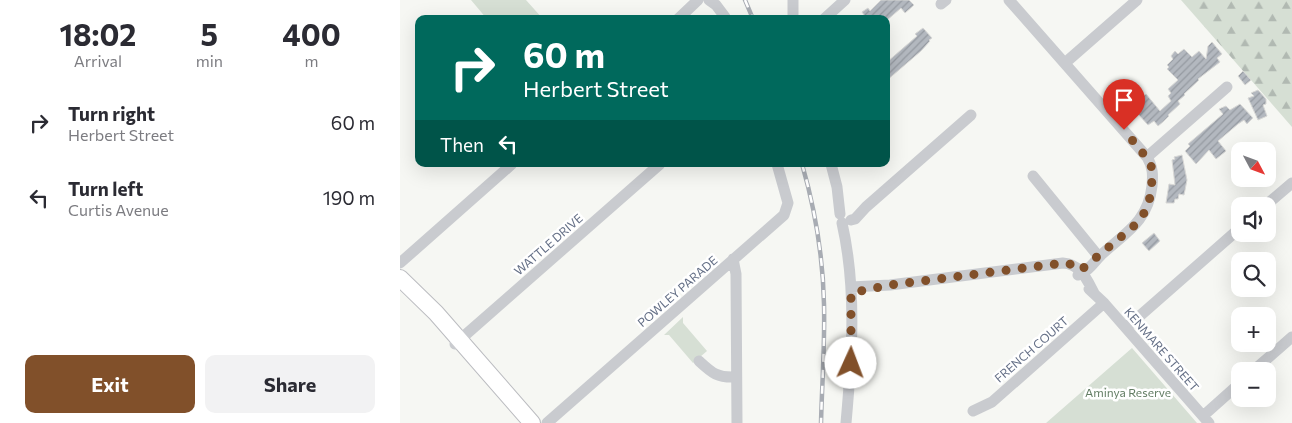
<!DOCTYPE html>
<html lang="en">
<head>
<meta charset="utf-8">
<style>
	:root { --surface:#fff; --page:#f2f2f3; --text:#2b2b33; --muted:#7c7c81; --accent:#81502a }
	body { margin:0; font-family:Commissioner,sans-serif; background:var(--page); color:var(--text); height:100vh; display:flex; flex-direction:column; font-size:19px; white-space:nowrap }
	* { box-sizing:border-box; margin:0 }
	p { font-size:16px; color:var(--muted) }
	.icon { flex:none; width:28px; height:28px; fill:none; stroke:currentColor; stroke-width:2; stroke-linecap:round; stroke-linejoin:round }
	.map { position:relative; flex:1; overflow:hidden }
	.details { display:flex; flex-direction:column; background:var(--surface); width:400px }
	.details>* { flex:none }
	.hud { position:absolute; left:15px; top:15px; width:475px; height:152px; border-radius:10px; box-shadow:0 5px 20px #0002; background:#00695c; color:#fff; overflow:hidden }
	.needle { width:32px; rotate:131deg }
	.buttons { position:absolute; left:831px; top:142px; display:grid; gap:10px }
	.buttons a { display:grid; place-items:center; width:45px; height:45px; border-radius:10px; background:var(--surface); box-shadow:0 5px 20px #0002; font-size:25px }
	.pin { position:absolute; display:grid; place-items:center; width:42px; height:42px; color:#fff; margin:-51px -21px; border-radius:50% 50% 50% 0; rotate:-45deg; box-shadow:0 0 5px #0007 }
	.pin .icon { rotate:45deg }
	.me { position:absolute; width:55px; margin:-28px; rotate:2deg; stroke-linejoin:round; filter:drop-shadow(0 0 4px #0008) }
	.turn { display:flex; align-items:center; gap:18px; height:105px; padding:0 25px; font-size:22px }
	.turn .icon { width:65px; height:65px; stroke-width:2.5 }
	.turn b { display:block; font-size:35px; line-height:42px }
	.then { display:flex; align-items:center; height:48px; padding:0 25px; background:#0003; gap:10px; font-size:19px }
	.eta { display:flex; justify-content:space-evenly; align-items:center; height:85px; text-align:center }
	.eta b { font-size:30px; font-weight:700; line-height:35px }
	.button { display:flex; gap:10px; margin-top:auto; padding:10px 25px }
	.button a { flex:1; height:58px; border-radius:10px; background:var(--accent); color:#fff; font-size:20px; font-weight:700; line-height:58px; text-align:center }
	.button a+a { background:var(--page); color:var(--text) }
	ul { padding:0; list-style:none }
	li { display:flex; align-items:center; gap:15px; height:75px; padding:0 25px }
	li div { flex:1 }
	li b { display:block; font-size:19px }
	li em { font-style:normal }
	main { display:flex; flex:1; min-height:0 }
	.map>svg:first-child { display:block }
	.green { fill:#d6dfd4 }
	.forest { fill:url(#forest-firs) }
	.building { fill:url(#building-hatch); stroke:#d8d8d6 }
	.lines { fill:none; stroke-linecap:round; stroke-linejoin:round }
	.highway-casing { stroke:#bbbcc0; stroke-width:18 }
	.minor { stroke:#c9cbcf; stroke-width:11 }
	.highway { stroke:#fff; stroke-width:16 }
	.rail-casing { stroke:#a8acb3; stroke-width:4.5 }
	.rail { stroke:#fff; stroke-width:2.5; stroke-dasharray:8; stroke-linecap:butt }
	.route { stroke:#81502a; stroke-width:9; stroke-dasharray:0 16.2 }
	.labels { text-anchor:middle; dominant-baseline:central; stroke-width:5; stroke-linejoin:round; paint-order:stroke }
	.street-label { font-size:12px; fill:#646f86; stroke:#fff }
	.park-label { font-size:12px; fill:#637d64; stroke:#fff }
</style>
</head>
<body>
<main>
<section class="details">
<div class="eta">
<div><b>18:02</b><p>Arrival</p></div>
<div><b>5</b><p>min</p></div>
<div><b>400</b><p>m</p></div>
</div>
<ul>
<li><svg class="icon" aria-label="right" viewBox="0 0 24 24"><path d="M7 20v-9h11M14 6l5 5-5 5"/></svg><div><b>Turn right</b><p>Herbert Street</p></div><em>60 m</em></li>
<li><svg class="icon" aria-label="left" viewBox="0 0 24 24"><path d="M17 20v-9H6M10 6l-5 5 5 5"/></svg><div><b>Turn left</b><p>Curtis Avenue</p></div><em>190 m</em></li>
</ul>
<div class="button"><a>Exit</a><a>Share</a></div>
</section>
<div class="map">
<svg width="892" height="423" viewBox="0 0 892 423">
	<defs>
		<pattern id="forest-firs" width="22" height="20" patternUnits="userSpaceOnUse" patternTransform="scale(1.25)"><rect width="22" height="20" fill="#d6dfd4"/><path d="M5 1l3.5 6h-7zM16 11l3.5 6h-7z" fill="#b1b9b2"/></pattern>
		<pattern id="building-hatch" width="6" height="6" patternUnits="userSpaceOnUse" patternTransform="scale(1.25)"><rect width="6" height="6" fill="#b3b8bf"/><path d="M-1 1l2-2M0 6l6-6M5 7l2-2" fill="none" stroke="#959aa1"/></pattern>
	</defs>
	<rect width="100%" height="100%" fill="#f6f7f3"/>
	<path class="green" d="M71 0H126L143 19H87Z
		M283 317V323L307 351 293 363 269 335H264Z
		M732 348 797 423H646Z"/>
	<path class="forest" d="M781 0H892V127Z"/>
	<path class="building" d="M481 0H509L514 5 505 13 501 8 486 21V19L483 18 467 19 462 12 468 8 470 11Z
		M523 28 532 38 529 40 530 41 521 51 486 81V63L517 36 515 34Z
		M812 42 822 54 817 58 820 62 798 79 799 80 784 94 785 95 778 101 780 104 768 115 769 116 764 121 758 126 754 121 748 125 738 114 741 112 736 106 740 104 738 101 746 94 760 111 771 101 768 96 771 93 768 89 778 80 767 69 769 67 767 65 773 59 771 56 775 51 778 54 784 49 792 57 799 51 806 59 808 46Z
		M843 71 851 80 845 85 838 76Z
		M858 90 866 99V104L863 105 867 116 858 120 848 98 854 96 851 93Z
		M840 104 853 118 847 124 844 120 838 124 818 141 826 151 816 159 809 150 796 164 785 151 790 146 788 144 823 114 819 109 826 106 830 110Z
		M782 155 787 180 784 195 779 194 778 199H775L774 203H766L769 184 775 185 772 160 775 159 774 157Z
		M754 233 760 241 749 251 742 243Z"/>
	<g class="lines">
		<g class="highway-casing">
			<path id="highway" d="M0 278 36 313 132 423"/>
		</g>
		<path class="minor" d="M309 0 316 5 325 17
			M393 0V19
			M609 0 747 157C753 167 753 175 752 186 748 222 725 233 701 255 693 263 689 271 678 275
			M541 4 546 0
			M278 19 298 0
			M424 19 445 0
			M665 63 737 0
			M747 157 827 87
			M431 164 437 187 440 214
			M633 176 699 257
			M865 206 892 183
			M451 220 455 219 466 207 571 115
			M442 223C457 289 452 356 446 423
			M333 259 336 274 337 423
			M0 263 112 164
			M451 287 490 285 663 263C681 264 687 280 694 293
			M689 289 704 303 809 423
			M726 328 840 228
			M55 344 260 164
			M299 361C312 373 317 378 336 377
			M853 371 892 337
			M573 411 592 402 704 303
			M803 416 840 383
			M147 423 384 215 388 203 377 164"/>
		<use href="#highway" class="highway"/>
		<g class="rail-casing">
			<path id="rail" d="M345 0 353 19
				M402 164C415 209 423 257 424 304 425 344 422 383 421 423"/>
		</g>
		<use href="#rail" class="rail"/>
	</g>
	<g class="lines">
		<path class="route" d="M451 363V293L490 285 664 263H668L681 270 733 227 743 215 749 203 753 173 750 162 724 130"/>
	</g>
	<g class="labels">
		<g class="street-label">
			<text transform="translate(148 244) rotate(-41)">WATTLE DRIVE</text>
			<text transform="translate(277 291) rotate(-41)">POWLEY PARADE</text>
			<text transform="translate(631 349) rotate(-41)">FRENCH COURT</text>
			<text transform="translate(762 349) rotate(49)">KENMARE STREET</text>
		</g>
		<g class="park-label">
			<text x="728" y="392">Aminya Reserve</text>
		</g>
	</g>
</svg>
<div class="buttons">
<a><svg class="needle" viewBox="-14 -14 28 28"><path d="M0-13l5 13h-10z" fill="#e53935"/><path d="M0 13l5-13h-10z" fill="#7c7c81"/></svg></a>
<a><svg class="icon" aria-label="sound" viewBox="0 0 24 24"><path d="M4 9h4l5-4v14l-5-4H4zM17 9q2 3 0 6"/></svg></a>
<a><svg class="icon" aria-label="search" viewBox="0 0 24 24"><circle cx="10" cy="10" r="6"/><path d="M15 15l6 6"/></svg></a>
<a>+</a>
<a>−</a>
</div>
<div class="pin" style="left:724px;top:130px;background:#d93025"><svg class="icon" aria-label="arrive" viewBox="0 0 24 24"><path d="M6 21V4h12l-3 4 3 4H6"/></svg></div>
<svg class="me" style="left:451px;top:363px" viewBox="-20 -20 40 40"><circle r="19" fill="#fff"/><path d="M0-13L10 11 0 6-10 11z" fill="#81502a"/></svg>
<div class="hud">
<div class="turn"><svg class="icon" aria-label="right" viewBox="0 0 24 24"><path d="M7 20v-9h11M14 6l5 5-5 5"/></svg><div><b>60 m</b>Herbert Street</div></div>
<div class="then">Then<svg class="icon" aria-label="left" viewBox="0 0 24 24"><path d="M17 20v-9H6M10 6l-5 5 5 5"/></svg></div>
</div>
</div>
</main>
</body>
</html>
